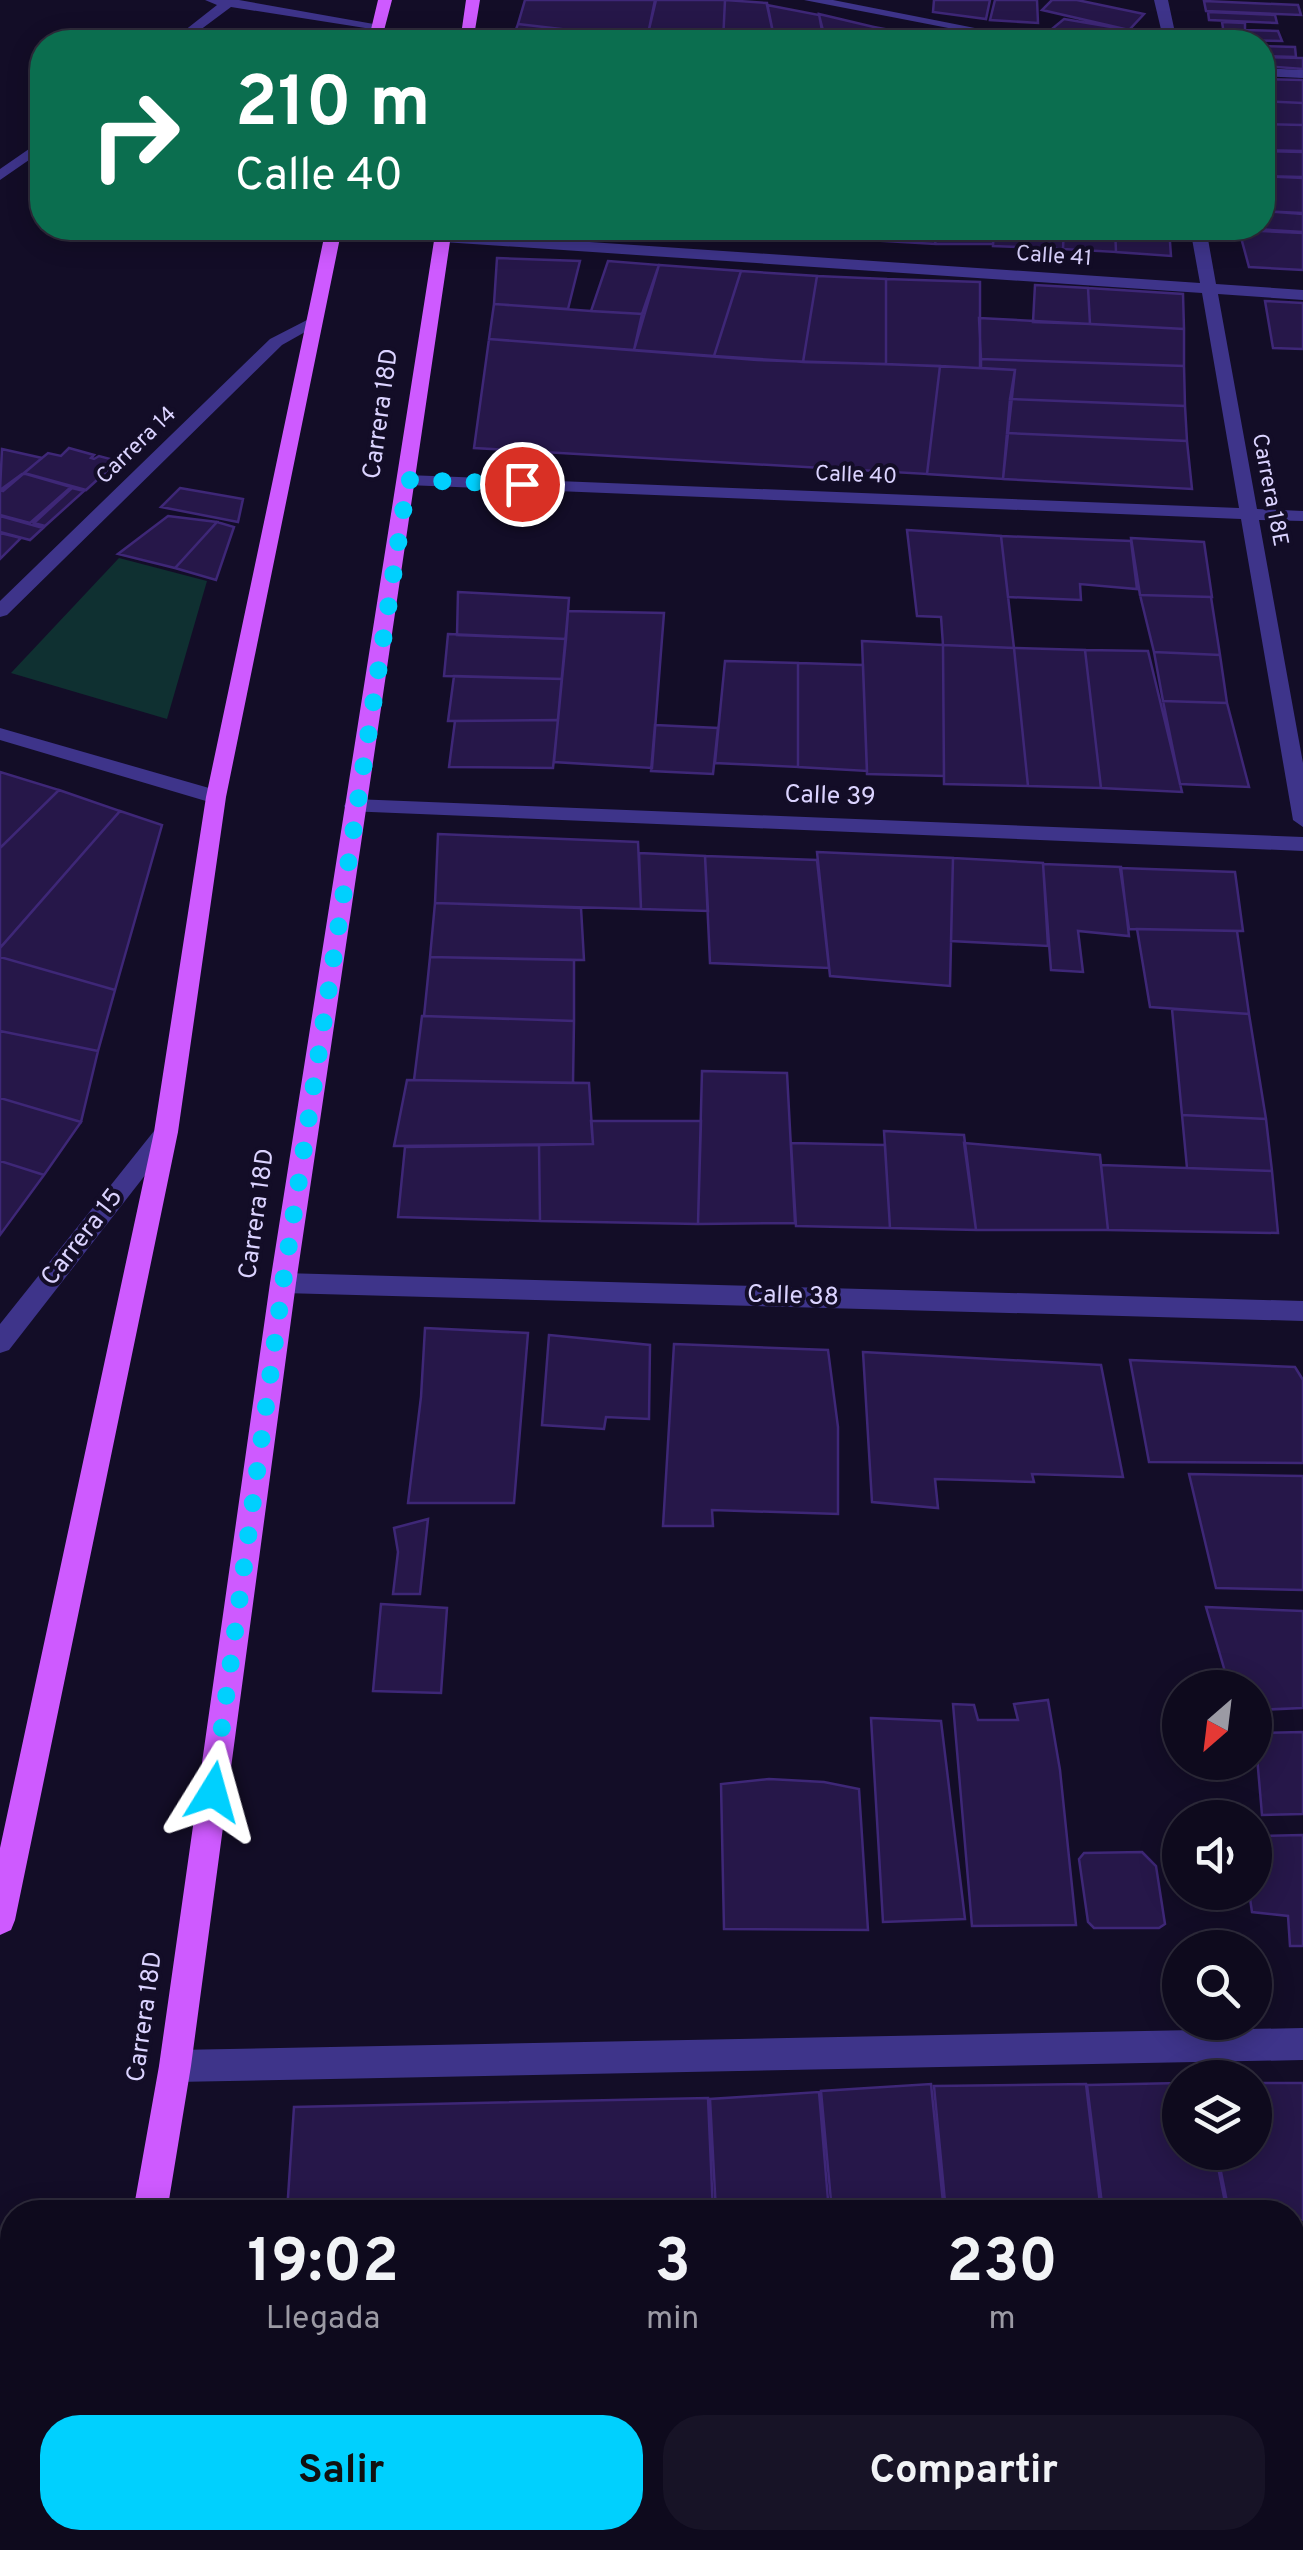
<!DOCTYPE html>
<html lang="es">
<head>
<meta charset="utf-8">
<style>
	:root { --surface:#0e0a1d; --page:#171326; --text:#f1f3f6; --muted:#9b9aa4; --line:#2e2b3b; --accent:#00d0fe }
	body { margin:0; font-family:Overpass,sans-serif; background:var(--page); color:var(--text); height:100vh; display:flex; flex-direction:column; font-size:38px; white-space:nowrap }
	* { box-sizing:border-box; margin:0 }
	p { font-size:32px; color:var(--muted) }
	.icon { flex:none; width:55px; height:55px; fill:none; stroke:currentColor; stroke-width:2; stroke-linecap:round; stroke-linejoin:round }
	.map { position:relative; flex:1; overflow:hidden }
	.drawer { position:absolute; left:0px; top:2200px; width:1305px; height:350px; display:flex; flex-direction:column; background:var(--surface); border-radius:40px 40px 0 0; box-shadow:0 5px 25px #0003,0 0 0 2px var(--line) }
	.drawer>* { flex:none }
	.banner { position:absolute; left:30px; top:30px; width:1245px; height:210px; border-radius:40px; box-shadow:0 5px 25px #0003,0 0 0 2px var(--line); background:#0b6e4f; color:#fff; overflow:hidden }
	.needle { width:65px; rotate:208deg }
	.buttons { position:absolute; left:1162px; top:1670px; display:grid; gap:20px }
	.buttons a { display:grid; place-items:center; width:110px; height:110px; border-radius:50%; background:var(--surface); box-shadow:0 5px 25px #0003,0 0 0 2px var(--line); font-size:50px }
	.pin { position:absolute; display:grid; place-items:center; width:85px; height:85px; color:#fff; margin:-42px; border:5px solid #fff; border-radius:50%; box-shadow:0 2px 10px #0007 }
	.me { position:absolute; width:110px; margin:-55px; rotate:8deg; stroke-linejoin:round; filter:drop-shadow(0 0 8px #0008) }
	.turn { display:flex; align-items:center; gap:35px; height:210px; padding:0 40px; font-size:45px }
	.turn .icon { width:130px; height:130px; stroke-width:2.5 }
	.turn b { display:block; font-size:70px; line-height:85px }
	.eta { display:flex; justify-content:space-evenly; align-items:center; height:170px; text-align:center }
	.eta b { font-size:60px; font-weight:700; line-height:70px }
	.button { display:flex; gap:20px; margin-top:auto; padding:20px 40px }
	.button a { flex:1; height:115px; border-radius:40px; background:var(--accent); color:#111; font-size:40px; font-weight:700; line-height:115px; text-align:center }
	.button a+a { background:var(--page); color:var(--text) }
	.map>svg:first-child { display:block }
	.green { fill:#0f3031 }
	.building { fill:#261749; stroke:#3e2777; stroke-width:2.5 }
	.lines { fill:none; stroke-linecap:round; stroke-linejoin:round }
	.minor { fill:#3e348a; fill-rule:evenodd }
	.primary { fill:#ce5aff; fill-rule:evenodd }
	.route { stroke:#00d0fe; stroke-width:18; stroke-dasharray:0 32.4 }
	.labels { text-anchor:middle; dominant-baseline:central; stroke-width:8; stroke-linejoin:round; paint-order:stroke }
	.far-street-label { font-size:22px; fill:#dbd3ff; stroke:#130d27 }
	.street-label { font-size:25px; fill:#dbd3ff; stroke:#130d27 }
</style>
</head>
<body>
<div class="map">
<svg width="1303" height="2550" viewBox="0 0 1303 2550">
	<rect width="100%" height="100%" fill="#130d27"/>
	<path class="green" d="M119 558 207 581 167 719 11 673Z"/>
	<path class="building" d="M525 0H655L647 39 518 24Z
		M656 0H725L723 42H646Z
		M725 0 767 3 775 42H723Z
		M934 0H990L986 19 933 12Z
		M995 0H1037L1038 23 990 20Z
		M1052 0H1077L1144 14 1129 30 1042 10Z
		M1204 1 1298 5 1301 15 1206 11Z
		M767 5 819 15 826 42H775Z
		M1208 12 1275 15 1277 23 1209 20Z
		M819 14 874 27 875 42H824Z
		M1064 19 1129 30 1134 31 1124 42H1090L1047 33Z
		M1222 22 1245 23V30L1278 31 1282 41 1225 40Z
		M518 24 647 39 646 42H511Z
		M874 27 927 37 926 42H875Z
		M1262 46 1295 47 1296 57 1262 56Z
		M1262 57 1303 58V69L1262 66Z
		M1262 79 1303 80V103L1262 101Z
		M1262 101 1303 103V125L1262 124Z
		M1262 124 1303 125V151L1262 150Z
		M1262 151 1303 152V177L1262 176Z
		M1262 176 1303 178V213L1262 211Z
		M1262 211 1303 214V232L1239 228H1262Z
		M564 228H828L823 240Z
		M828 228H873L869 240H823Z
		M873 228H938L935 244 869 240Z
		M938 228H995L993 244H935Z
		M994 228H1064L1063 249 993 246Z
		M1064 228H1115L1116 252 1063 249Z
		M1115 228H1169L1171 256 1116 252Z
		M1239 230 1303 233V270L1249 267Z
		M497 258 580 261 568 309 494 304Z
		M608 261 659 265 642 314 591 311Z
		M659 265 741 271 714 356 634 350Z
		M741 271 817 276 803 362 714 356Z
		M817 276 886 279V364L803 362Z
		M886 279 980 282V368L886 364Z
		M1035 285 1088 288 1090 324 1033 322Z
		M1088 288 1183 294 1184 329 1090 324Z
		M1265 301 1303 303V349L1273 348Z
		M494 304 591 311 642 314 634 350 489 339Z
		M979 318 1184 329V366L981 359Z
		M489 339 757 360 940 366 927 474 474 448Z
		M981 359 1184 366 1185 406 1010 399 1015 370 981 368Z
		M940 366 1015 370 1003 479 927 474Z
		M1010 399 1185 406 1187 441 1007 433Z
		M1007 433 1187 441 1192 489 1003 479Z
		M69 448 94 455 91 458 94 459 99 456 118 461 86 490 24 473 48 453 61 456Z
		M2 449 42 458 3 491 0 490Z
		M22 474H26L71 487 30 523 0 515V490Z
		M72 488 84 491 45 526 34 523Z
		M180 488 243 499 238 522 161 507Z
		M0 516 43 528 30 540 0 532Z
		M168 516 217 522 175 568 118 554Z
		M217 522 234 527 216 580 175 568Z
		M907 530 1001 536 1014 648 943 645 941 617 917 616Z
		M0 533 21 538 0 559Z
		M1001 536 1131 541 1137 589 1080 584 1081 600 1008 597Z
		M1131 538 1204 542 1212 597 1140 595Z
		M458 592 569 598 566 639 457 635Z
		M1140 595 1211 597 1220 655 1154 652Z
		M568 611 664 613 652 768 554 762Z
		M448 634 566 639 562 679 444 676Z
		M862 641 943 645 944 776 867 774Z
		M943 645 1014 648 1028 786 944 784Z
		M1014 648 1085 650 1101 788 1028 786Z
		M1085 650 1148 651 1182 792 1101 788Z
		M1154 652 1220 655 1227 703 1163 701Z
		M725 661 798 663V767L715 763Z
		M798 663 863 665 867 771 798 767Z
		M454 676 562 679 558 720 448 721Z
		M1163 701 1227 703 1249 787 1180 784Z
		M558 720 553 768 449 767 455 721Z
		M655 725 718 728 713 774 651 771Z
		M0 772 59 790 0 848Z
		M59 790 120 811 0 948V848Z
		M120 811 162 825 115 990 0 957V948Z
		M438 834 638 842 641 909 435 903Z
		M817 852 953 858 950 986 830 976Z
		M639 853 705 856 708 911 641 909Z
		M705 856 817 860 829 968 710 963Z
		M953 858 1043 863 1048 946 951 941Z
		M1043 864 1121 867 1129 936 1078 931 1083 972 1051 970Z
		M1120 868 1235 872 1243 931 1129 929Z
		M435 903 581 908 584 960 430 957Z
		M1137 929 1237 931 1249 1014 1150 1007Z
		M0 957 115 990 98 1051 0 1031Z
		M430 957 574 960V1021L424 1016Z
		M1172 1009 1249 1014 1266 1119 1182 1115Z
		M422 1016 574 1021 573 1083 414 1080Z
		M0 1031 98 1051 81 1122 0 1098Z
		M702 1071 787 1073 795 1223 698 1224Z
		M407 1080 589 1083 593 1144 394 1146Z
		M0 1098 81 1122 44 1175 0 1161Z
		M1182 1115 1266 1119 1272 1171 1187 1168Z
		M591 1121H701L698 1224 540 1221 539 1145 593 1144Z
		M884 1131 964 1135 976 1230 890 1228Z
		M791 1143 885 1145 890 1228 796 1226Z
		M964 1143 1100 1155 1108 1230H976Z
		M539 1145 540 1221 398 1217 405 1147Z
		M0 1161 44 1175 0 1235Z
		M1101 1165 1272 1171 1278 1233 1108 1230Z
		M425 1328 528 1333 514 1503H408L421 1397Z
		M549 1335 650 1345 649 1419 606 1417 604 1429 542 1425Z
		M674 1344 828 1350 838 1427V1514L712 1510 713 1526H663Z
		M863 1352 1101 1365 1123 1477 1032 1474 1034 1482 935 1479 938 1508 872 1502Z
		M1130 1360 1295 1367 1303 1380V1463L1149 1462Z
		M1189 1474 1303 1476V1590L1216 1588Z
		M428 1519 420 1594H393L398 1552 394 1528Z
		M381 1604 447 1608 441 1693 373 1691Z
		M1206 1607 1303 1611V1708L1255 1710V1688H1200L1198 1676 1226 1675Z
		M1048 1700 1060 1770 1076 1925 972 1926 953 1704 974 1705 978 1720H1018L1014 1704Z
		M871 1718 941 1721 965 1919 883 1922Z
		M1303 1732V1814L1262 1815 1255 1733Z
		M769 1779 824 1782 859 1789 868 1930 724 1929 721 1784Z
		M1303 1835V1946H1290L1288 1916 1252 1912 1249 1892H1255V1836Z
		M1142 1852 1156 1866 1165 1924 1159 1928H1094L1088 1922 1079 1859 1084 1853Z
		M1180 2083V2152H1215L1227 2212H1103L1087 2085Z
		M1255 2083H1303V2220L1292 2221V2212H1229L1217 2152H1255Z
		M931 2084 944 2212H832L821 2091Z
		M1086 2084 1101 2212H946L934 2086Z
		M819 2092 829 2212H716L710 2099Z
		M708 2098 713 2212H287L294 2107Z
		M1292 2340H1303V2509H1292Z
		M1292 2513H1303V2550H1290Z
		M256 2538H724V2550H255Z
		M979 2538H1142L1143 2550H980Z"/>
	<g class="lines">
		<path class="minor" d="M205 0H239L385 26 378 30 231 7 184 42H170L217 5Z
			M804 0H833L1046 42H1020Z
			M1154 0H1168L1177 42H1164Z
			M1262 68 1303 70V78L1262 76Z
			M42 140V151L0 180V169Z
			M1190 228H1206L1216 284 1303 290V300L1218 294 1257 509 1303 511V521L1259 520 1303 763V827L1293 820 1241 519 407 485 398 480 407 475 1239 508 1202 293 443 242 435 237 443 232 1200 283Z
			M307 320 321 323 282 345 7 615 0 617V601L270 339Z
			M0 728 223 792 226 797 216 804 0 740Z
			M354 799 1303 837V851L347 811 344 806 347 801Z
			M166 1123 178 1132 174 1138 9 1350 0 1353V1324L158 1126Z
			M283 1273 1303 1301V1321L283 1293 274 1290 270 1283 274 1276Z
			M1303 2028V2060L175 2082 164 2077 159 2066 164 2055 175 2050Z"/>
		<path class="primary" d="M378 0H392L381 42H368Z
			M466 0H480L473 42H460Z
			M326 228H342L226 797 178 1132 15 1920 11 1930 0 1935V1848L154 1132 206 797Z
			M436 228H452L296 1283 191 2066 167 2212H133L159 2066 270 1283Z
			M76 2538H112L109 2550H73Z"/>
	</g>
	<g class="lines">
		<path class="route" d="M213 1792 283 1283 408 480 522 484"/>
	</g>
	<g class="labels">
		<g class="far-street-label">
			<text transform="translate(1054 257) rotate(4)">Calle 41</text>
			<text transform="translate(137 446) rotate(-44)">Carrera 14</text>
			<text transform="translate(856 476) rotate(2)">Calle 40</text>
			<text transform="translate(1269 490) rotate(79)">Carrera 18E</text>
		</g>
		<g class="street-label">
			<text transform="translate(382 414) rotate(-82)">Carrera 18D</text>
			<text transform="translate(830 797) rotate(2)">Calle 39</text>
			<text transform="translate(258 1214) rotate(-82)">Carrera 18D</text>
			<text transform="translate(83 1238) rotate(-52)">Carrera 15</text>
			<text transform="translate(793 1297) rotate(2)">Calle 38</text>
			<text transform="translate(146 2017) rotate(-82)">Carrera 18D</text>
		</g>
	</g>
</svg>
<div class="buttons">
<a><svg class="needle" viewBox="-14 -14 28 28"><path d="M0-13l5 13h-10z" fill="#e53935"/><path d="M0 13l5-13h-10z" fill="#9b9aa4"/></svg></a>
<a><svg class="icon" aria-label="sound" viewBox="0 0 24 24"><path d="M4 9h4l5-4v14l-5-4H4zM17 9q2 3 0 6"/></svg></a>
<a><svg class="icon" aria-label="search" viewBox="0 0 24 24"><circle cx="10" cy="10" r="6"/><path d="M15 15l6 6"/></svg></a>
<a><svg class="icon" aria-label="layers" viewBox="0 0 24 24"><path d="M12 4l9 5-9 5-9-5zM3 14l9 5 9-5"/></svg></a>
</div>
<div class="pin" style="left:522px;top:484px;background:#d93025"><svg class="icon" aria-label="arrive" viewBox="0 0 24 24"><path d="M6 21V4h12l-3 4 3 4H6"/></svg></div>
<svg class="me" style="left:213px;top:1792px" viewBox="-20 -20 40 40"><path d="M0-17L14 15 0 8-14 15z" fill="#00d0fe" stroke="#fff" stroke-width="4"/></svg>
<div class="banner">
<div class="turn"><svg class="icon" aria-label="right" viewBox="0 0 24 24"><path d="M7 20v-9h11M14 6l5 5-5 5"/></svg><div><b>210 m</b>Calle 40</div></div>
</div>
<section class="drawer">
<div class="eta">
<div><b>19:02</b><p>Llegada</p></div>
<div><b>3</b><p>min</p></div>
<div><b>230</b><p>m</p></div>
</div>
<div class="button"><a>Salir</a><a>Compartir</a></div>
</section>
</div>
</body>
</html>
